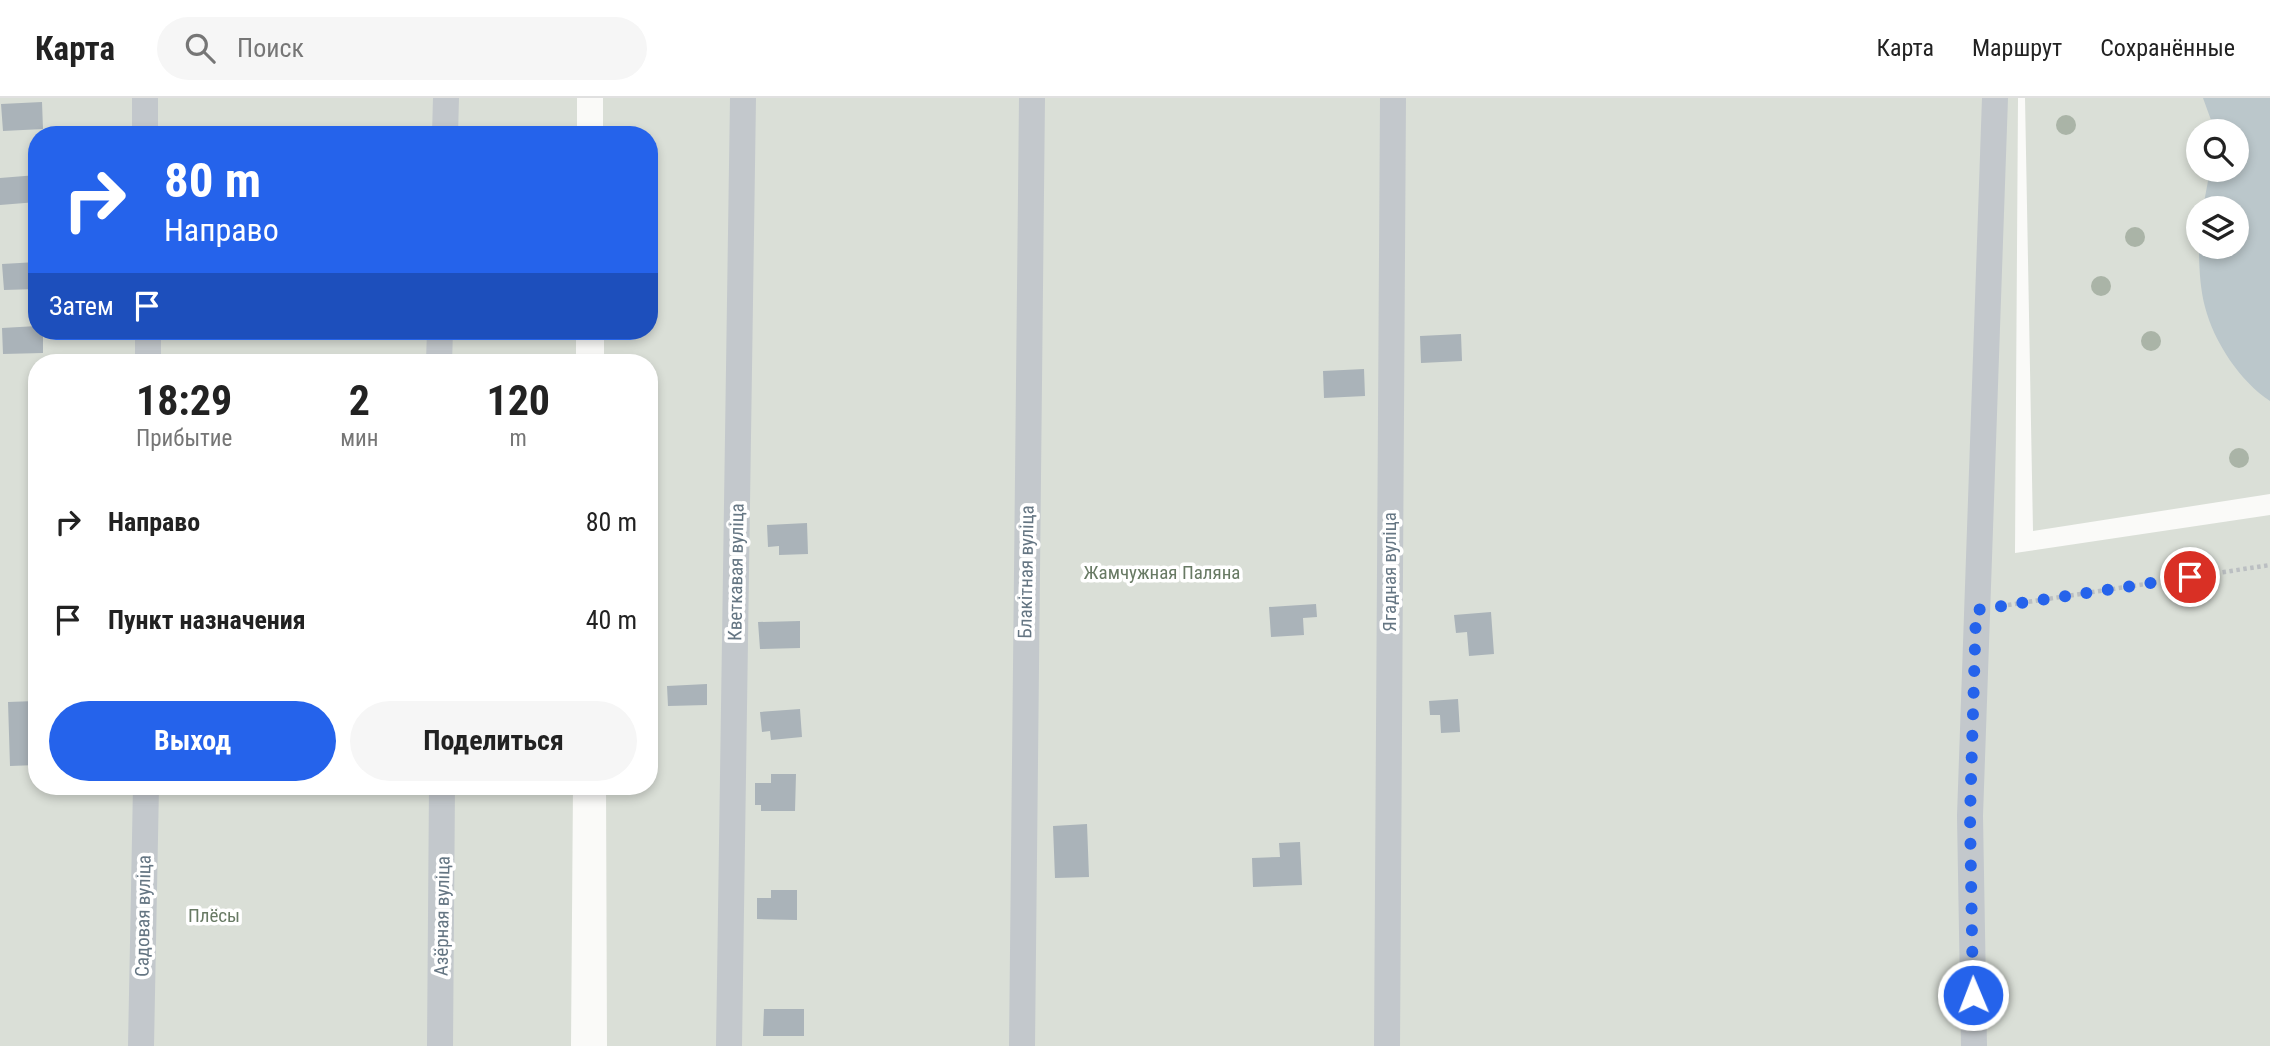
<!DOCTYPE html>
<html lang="ru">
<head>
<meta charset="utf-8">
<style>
	:root { --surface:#fff; --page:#f6f6f6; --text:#222; --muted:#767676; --line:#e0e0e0; --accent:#2563eb }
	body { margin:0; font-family:"Roboto Condensed",sans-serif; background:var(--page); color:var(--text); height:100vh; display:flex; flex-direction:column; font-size:26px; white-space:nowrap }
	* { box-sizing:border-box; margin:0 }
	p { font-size:23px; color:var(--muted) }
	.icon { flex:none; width:38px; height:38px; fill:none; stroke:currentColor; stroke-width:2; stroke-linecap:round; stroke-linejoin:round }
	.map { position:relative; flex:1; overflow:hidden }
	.side { position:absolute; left:28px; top:256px; width:630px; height:441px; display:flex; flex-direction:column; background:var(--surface); border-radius:28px; box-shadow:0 4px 10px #0003 }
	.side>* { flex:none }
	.guide { position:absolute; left:28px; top:28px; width:630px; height:214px; border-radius:28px; box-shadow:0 4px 10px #0003; background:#2563eb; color:#fff; overflow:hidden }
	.buttons { position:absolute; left:2186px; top:21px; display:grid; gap:14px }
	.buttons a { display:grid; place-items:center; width:63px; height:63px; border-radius:50%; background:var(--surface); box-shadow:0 4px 10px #0003; font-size:35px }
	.pin { position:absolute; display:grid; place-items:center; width:60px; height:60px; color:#fff; margin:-30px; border:4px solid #fff; border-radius:50%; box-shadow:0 2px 7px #0007 }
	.me { position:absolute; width:77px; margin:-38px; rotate:359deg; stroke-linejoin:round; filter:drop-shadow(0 0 5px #0008) }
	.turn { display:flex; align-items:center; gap:24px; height:147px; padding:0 21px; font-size:32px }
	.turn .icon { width:91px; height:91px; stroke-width:2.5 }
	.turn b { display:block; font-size:49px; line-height:60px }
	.then { display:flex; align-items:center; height:66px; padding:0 21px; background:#0003; gap:14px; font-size:26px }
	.eta { display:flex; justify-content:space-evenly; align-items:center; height:119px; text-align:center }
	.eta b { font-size:42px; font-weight:700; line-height:49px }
	.primary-button { display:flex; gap:14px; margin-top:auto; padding:14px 21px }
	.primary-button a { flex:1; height:80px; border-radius:42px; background:var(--accent); color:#fff; font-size:28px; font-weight:700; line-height:80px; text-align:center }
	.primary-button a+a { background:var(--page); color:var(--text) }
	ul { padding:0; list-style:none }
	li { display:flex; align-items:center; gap:21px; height:98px; padding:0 21px }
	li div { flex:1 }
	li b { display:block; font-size:26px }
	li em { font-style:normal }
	header { display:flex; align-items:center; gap:42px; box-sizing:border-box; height:98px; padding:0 35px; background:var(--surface); border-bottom:2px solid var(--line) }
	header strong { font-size:33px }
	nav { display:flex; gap:38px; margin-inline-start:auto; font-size:24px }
	.search { width:490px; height:63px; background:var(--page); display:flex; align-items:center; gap:18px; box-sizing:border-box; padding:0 24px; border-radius:38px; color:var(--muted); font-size:26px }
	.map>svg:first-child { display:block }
	.green { fill:#dadfd7; fill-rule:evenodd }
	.water { fill:#bbc7cb }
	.building { fill:#aab3b9 }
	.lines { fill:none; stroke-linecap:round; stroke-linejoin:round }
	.path { stroke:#bbbfc2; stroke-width:4.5; stroke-dasharray:3.5 3.5; stroke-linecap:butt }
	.street { stroke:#c3c8cc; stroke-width:26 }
	.tree { fill:#aab4a7 }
	.route { stroke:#2563eb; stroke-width:12; stroke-dasharray:0 21.6 }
	.labels { text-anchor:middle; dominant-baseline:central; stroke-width:7; stroke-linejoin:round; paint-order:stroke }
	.street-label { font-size:19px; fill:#657683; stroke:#fff }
	.park-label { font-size:19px; fill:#687a64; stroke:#fff }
</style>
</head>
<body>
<header>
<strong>Карта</strong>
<div class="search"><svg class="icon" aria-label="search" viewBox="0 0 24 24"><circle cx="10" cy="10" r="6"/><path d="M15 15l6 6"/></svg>Поиск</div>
<nav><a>Карта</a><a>Маршрут</a><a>Сохранённые</a></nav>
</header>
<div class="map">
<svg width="2270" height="948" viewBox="0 0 2270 948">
	<rect width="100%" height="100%" fill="#fafaf8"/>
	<path class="green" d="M0 0H577V37H37V233H576V264H37V688H573L571 948H0Z
		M603 0H2018L2015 455 2270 417V948H607L606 688H649V264H604V233H649V37H603Z
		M2025 0H2270V396L2033 433ZM2198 33H2236V72H2198ZM2198 110H2236V149H2198Z"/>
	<path class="water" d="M2203 0H2270V303C2240 283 2214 244 2205 209 2200 190 2199 169 2199 149H2236V110H2203L2210 72H2236V33H2212L2211 22Z"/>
	<path class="building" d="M42 4 43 31 3 33 1 6Z
		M37 77V104L0 107V80Z
		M37 164V191L4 192 2 166Z
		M37 228V233H43V255L3 256 2 230Z
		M1461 236 1462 263 1421 265 1420 238Z
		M1364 271 1365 298 1324 300 1323 273Z
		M807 425 808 456 779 457V448L768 449 767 427Z
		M1316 506 1317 519 1303 520 1304 537 1271 539 1269 509Z
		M1491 514 1494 556 1469 558 1467 534 1456 535 1454 517Z
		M800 523V550L760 551 758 524Z
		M707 586V607L668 608 667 588Z
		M1458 601 1460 634 1441 635 1440 617H1430L1429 603Z
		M36 603 37 667 10 668 8 604Z
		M800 611 802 639 771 642 770 633 762 634 760 614Z
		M771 676H796L795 713H761V707H755V685H771Z
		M1087 726 1089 779 1055 780 1053 728Z
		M1300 744 1302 787 1253 789 1252 760 1280 759 1279 745Z
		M771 792H797V822L757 821V800H771Z
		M764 911H804V938H763Z"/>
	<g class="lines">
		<path class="path" d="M2008 507 2270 467"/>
		<path class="street" d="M145 0V37
			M445 37 446 0
			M148 233V264
			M439 264 440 233
			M141 948 146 688
			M440 948 442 688
			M729 948 743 0
			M1022 948 1032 0
			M1387 948 1393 0
			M1974 948 1970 718 1995 0"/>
	</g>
	<g class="tree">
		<circle cx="2066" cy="27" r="10"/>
		<circle cx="2135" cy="139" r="10"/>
		<circle cx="2101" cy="188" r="10"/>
		<circle cx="2151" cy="243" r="10"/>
		<circle cx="2239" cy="360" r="10"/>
	</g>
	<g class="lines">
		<path class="route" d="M1973 897 1970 718 1976 512 2190 479"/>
	</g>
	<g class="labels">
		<g class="street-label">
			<text transform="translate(736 474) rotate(-89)">Кветкавая вуліца</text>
			<text transform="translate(1026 474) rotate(-89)">Блакітная вуліца</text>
			<text transform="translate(1389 474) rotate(-90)">Ягадная вуліца</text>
			<text transform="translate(143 818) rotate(-89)">Садовая вуліца</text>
			<text transform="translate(442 818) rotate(-89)">Азёрная вуліца</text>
		</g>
		<g class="park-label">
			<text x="1162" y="474">Жамчужная Паляна</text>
			<text x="214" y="817">Плёсы</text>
		</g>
	</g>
</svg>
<div class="buttons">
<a><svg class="icon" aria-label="search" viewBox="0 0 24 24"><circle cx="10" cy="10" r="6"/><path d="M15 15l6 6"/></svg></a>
<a><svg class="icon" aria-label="layers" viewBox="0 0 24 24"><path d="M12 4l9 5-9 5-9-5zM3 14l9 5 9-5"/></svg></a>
</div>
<div class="pin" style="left:2190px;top:479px;background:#d93025"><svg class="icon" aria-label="arrive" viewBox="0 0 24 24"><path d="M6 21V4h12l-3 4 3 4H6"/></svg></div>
<svg class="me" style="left:1973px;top:897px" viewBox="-20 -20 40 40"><circle r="17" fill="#2563eb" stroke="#fff" stroke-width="3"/><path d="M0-11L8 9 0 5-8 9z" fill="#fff"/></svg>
<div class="guide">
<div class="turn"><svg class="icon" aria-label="right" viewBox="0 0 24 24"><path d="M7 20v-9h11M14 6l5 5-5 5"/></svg><div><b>80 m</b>Направо</div></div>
<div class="then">Затем<svg class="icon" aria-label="arrive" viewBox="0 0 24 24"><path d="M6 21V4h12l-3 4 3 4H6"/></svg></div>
</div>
<section class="side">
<div class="eta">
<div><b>18:29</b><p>Прибытие</p></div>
<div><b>2</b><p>мин</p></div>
<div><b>120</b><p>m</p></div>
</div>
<ul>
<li><svg class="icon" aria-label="right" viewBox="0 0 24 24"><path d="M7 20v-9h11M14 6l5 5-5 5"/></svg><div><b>Направо</b></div><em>80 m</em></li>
<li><svg class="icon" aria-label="arrive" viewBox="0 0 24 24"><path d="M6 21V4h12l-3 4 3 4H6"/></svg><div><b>Пункт назначения</b></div><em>40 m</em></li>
</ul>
<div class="primary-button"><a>Выход</a><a>Поделиться</a></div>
</section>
</div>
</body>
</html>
